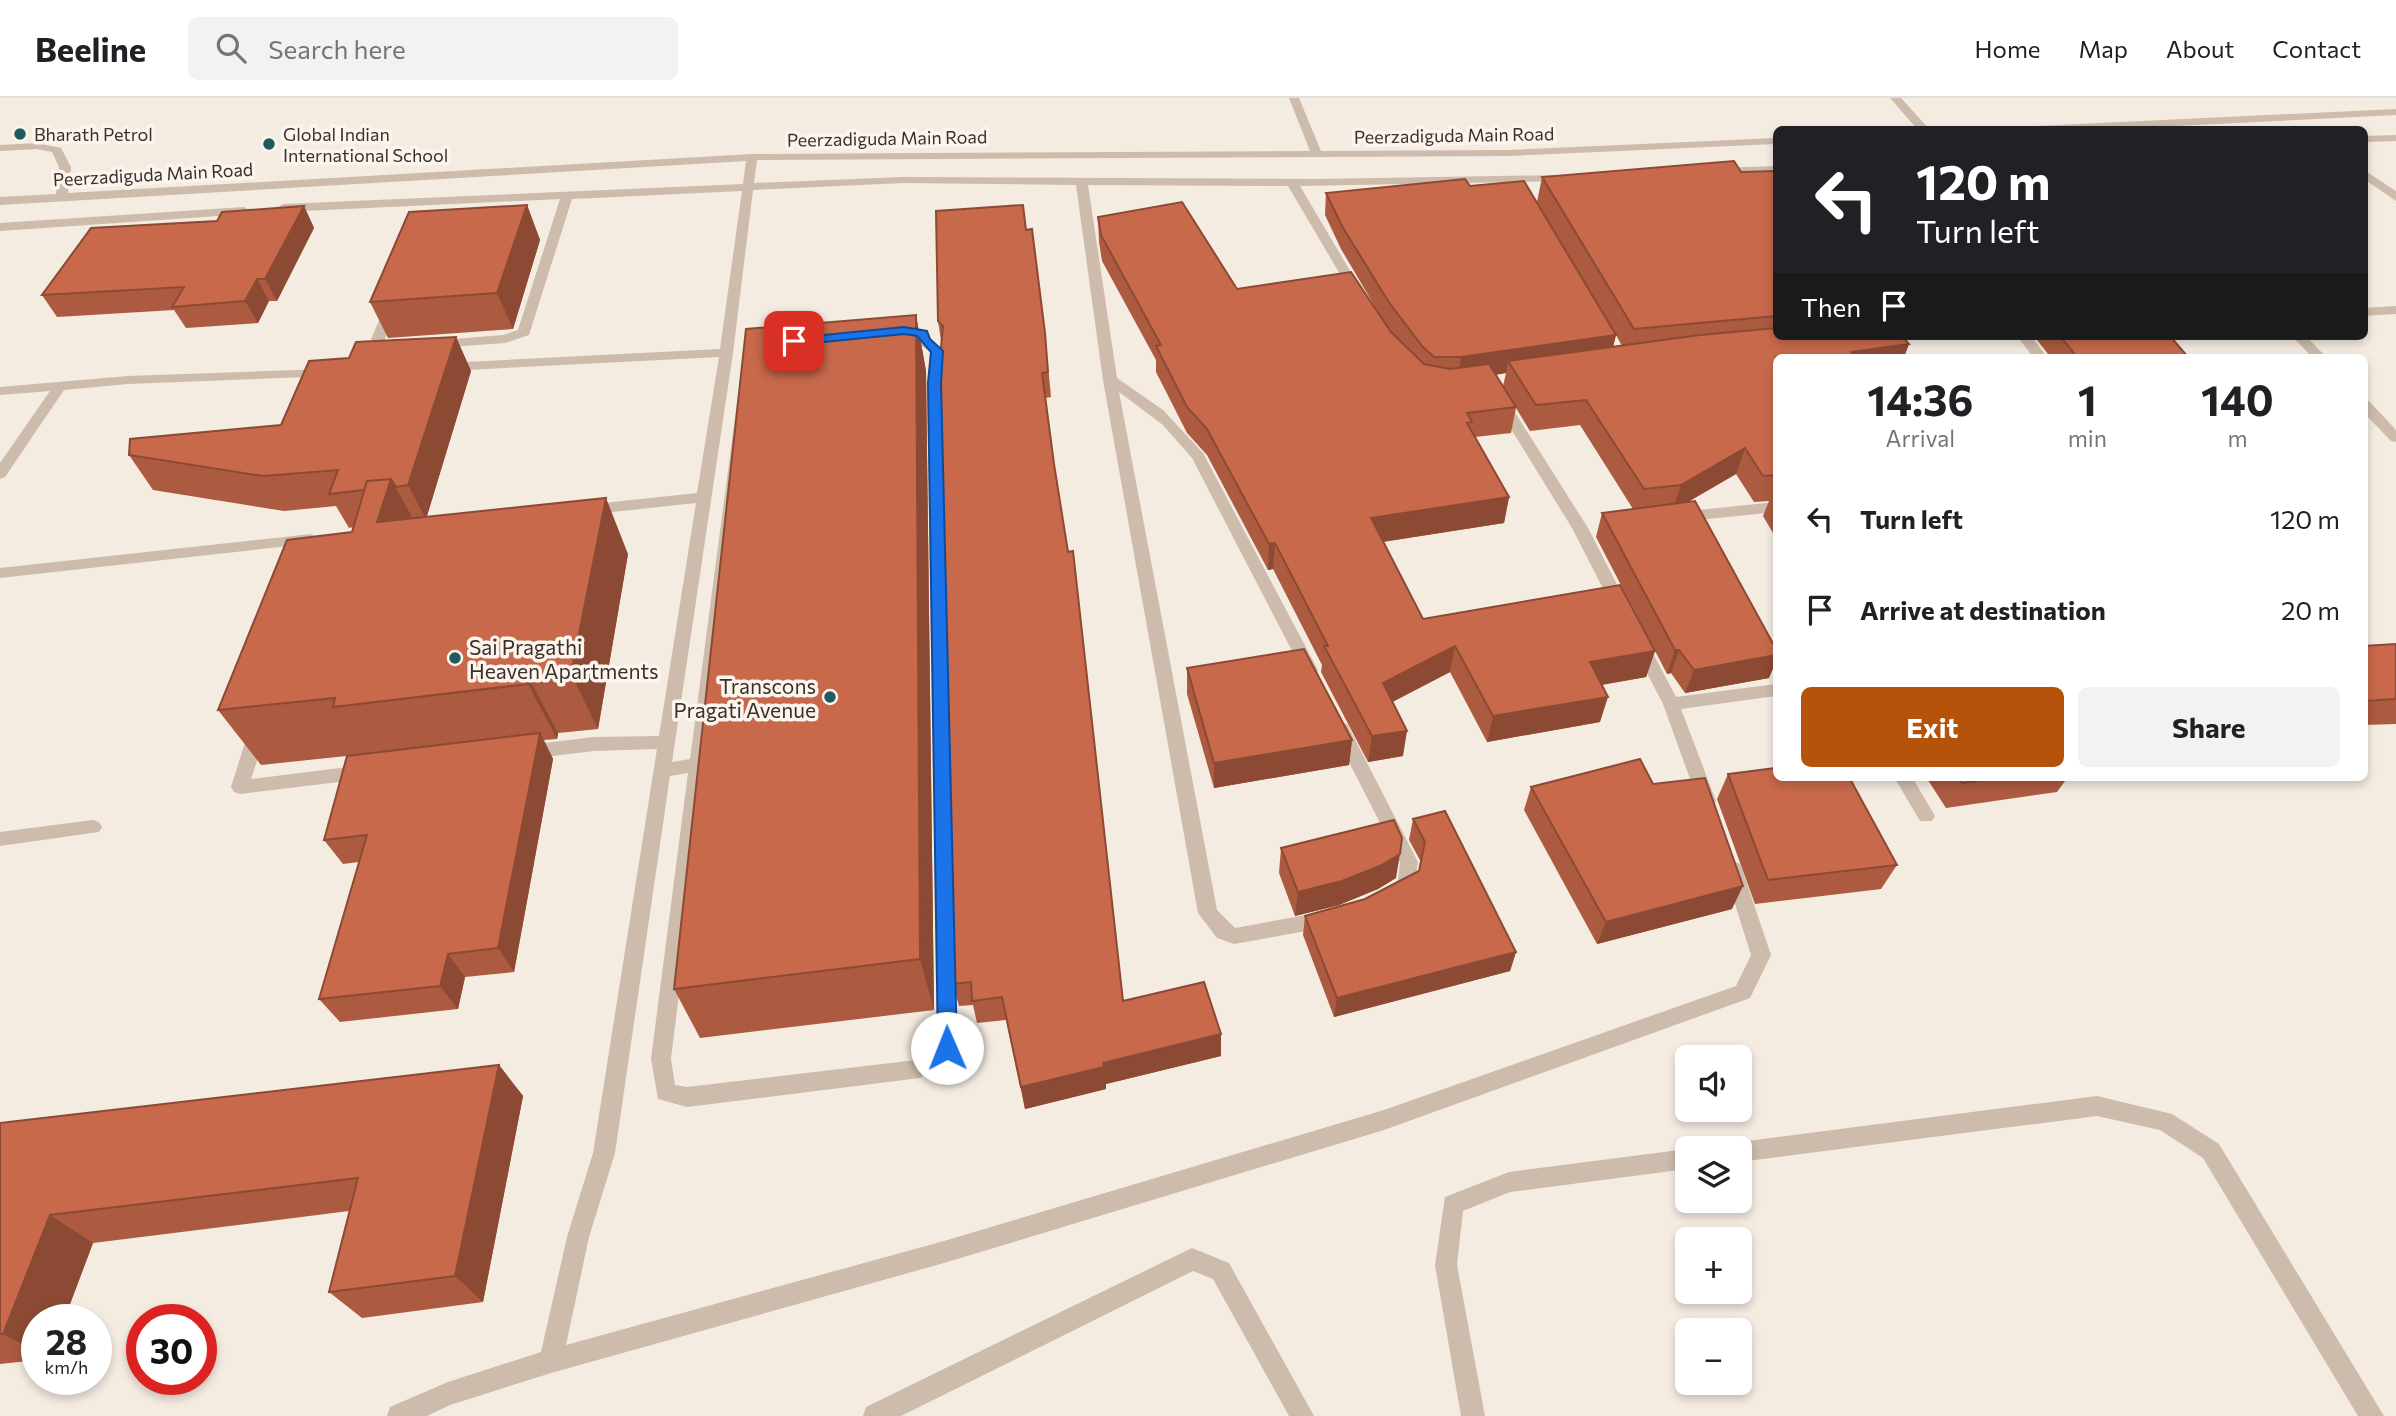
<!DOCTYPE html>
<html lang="en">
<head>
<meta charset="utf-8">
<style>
	:root { --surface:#fff; --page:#f2f2f2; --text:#202124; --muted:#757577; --line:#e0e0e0; --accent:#b45309 }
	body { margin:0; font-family:Commissioner,sans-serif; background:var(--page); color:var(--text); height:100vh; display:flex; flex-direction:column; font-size:26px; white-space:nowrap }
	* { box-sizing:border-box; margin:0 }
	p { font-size:23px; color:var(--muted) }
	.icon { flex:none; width:38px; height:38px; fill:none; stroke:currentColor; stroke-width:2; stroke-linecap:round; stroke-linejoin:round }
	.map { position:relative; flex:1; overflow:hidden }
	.side { position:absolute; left:1773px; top:256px; width:595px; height:427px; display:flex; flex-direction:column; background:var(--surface); border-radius:10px; box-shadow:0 4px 10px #0003 }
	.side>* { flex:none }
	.guide { position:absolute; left:1773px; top:28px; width:595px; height:214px; border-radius:10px; box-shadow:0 4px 10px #0003; background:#202124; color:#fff; overflow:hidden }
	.controls { position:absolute; left:1675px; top:947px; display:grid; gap:14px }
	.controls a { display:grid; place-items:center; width:77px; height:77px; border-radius:10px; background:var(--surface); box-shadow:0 4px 10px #0003; font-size:35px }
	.speed { position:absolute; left:21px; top:1206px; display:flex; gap:14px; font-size:35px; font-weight:700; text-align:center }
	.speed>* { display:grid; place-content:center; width:91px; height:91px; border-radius:50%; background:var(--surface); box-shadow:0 4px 10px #0003; line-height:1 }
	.speed small { font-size:18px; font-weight:400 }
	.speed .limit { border:10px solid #d22; background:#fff; color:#111 }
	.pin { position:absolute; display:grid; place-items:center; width:60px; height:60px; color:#fff; margin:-30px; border-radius:14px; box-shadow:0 4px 10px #0006 }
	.me { position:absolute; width:77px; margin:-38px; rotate:359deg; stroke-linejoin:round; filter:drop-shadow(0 0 5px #0008) }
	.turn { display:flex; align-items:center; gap:24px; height:147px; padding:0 28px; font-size:32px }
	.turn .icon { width:91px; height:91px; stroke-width:2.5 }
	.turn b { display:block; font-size:49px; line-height:60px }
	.then { display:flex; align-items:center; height:66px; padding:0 28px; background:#0003; gap:14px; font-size:26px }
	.eta { display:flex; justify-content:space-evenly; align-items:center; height:119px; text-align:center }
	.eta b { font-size:42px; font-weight:700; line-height:49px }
	.action { display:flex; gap:14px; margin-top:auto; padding:14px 28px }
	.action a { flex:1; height:80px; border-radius:10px; background:var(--accent); color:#fff; font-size:28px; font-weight:700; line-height:80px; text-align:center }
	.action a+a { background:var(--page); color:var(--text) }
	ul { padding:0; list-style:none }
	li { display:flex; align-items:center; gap:21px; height:91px; padding:0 28px }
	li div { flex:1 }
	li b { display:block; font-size:26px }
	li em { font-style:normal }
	header { display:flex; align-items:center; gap:42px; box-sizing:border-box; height:98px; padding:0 35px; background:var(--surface); border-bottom:2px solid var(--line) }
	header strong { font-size:33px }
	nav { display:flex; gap:38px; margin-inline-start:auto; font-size:24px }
	.search { width:490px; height:63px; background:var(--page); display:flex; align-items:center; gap:18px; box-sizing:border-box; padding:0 24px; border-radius:10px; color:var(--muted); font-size:26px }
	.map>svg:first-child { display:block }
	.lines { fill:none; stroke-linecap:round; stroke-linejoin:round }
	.minor { fill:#cdbbac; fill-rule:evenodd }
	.wall { fill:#ac5a40; fill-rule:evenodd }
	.shaded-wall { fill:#8c4a34 }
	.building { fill:#c8694b; stroke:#8c4a34; stroke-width:2 }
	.route { fill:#1a73e8; stroke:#114b97; stroke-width:2 }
	.poi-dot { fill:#1f5a5e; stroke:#fbf5ee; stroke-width:2.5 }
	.labels { text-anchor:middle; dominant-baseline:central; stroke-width:7; stroke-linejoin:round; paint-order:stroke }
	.far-poi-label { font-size:18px; fill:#3b302b; stroke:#fbf5ee; text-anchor:start }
	.far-street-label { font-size:18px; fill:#3b302b; stroke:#fbf5ee }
	.poi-label { font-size:21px; fill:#3b302b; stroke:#fbf5ee; text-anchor:start }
</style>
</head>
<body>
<header>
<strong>Beeline</strong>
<div class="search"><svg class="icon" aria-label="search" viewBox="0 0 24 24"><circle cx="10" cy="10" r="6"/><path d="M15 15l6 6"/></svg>Search here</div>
<nav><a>Home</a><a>Map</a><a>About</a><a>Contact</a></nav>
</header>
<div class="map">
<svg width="2396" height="1318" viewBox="0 0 2396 1318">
	<rect width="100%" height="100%" fill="#f4ebe1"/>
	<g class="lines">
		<path class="minor" d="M1289 0H1299L1321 53 1509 52 1776 40V46L1509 58 757 62 754 85 904 79 1316 81 1563 77 1569 80 1563 83 1300 88 1362 193 1356 197 1350 193 1288 88 1088 87 1117 280 1163 312 1203 355 1318 572 1316 576H1304L1192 360 1163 327 1119 294 1217 812 1235 830 1328 813 1335 815 1338 821 1335 827 1328 829 1234 846 1217 840 1198 815 1103 282 1076 87 904 85 753 92 733 255 672 664 690 661 743 259 766 242 904 228 927 233 930 241 944 253 941 285 957 950 954 956 920 980 687 1009 658 1001 651 961 688 675 670 678 615 1055 589 1139 566 1247 944 1143 1384 1012 1736 888 1751 857 1724 771 1726 766 1733 763 1740 766 1742 771 1771 857 1750 900 1384 1032 944 1165 551 1275 450 1307 427 1318H387L390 1309 448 1284 541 1254 567 1139 593 1055 657 651 594 653 528 661 522 659 519 654 522 649 528 647 594 639 659 638 696 405 585 417 578 412 585 407 697 395 719 259 447 273 440 269 447 265 720 251 742 93 572 101 529 237 505 245 434 250 429 249V243L503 237 518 232 560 101 283 114 277 110 283 106 743 86 746 63 0 107V99L56 96 59 69 52 54 37 51 0 53V47L37 45 61 50 71 69 68 95 752 56 1310 53ZM904 236 916 239 919 246 930 254 927 285 937 946 916 962 687 989 675 987 671 961 757 260 770 250Z
			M1890 0H1901L1930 32H1918Z
			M2396 11V17L2095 32H2009L2014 29Z
			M2396 37V43L2364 44V38Z
			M1776 68V74L1717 76 1711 73 1717 70Z
			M2364 72 2396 93V103L2364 81Z
			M244 109 250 113 248 116 0 133V125Z
			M391 205 397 209 385 241 388 244 404 246 406 249 399 253 379 251 371 241 385 209Z
			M2396 208V216L2364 218V210Z
			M2017 238H2031L2047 259H2033Z
			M2292 238H2306L2326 259H2312Z
			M325 271 332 275 330 278 128 286 64 292 5 379 0 381V365L50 293 0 297V289L128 278Z
			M1502 301 1509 305 1588 430 1628 508 1626 512 1620 514 1612 508 1572 430 1495 305Z
			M2364 302 2369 303 2396 332V344L2391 343 2364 315Z
			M1776 404V414L1679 424 1671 419 1679 414Z
			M311 436 319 441 316 445 0 480V470Z
			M1641 542 1647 544 1676 599 1776 586V598L1681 611 1716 703 1713 708H1701L1698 703 1663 606 1633 548Z
			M1341 625 1347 626 1418 764 1414 791 1393 805 1386 803 1384 797 1398 782 1400 764 1332 631Z
			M258 626 267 632 251 681 364 667 370 669 373 674 370 679 364 681 240 696 234 694 231 689 249 632Z
			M1894 679H1912L1935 718 1932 723H1920Z
			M93 722 99 724 102 729 99 734 0 748V734Z
			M2097 998 2172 1016 2219 1046 2384 1318H2358L2203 1060 2160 1032 2097 1018 1740 1064V1050H1731L1740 1044Z
			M1687 1051V1071L1510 1094 1463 1113 1457 1167 1485 1318H1461L1435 1167 1445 1099 1509 1074Z
			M1192 1150 1229 1165 1314 1318H1289L1213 1181 1193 1173 901 1318H863L866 1309Z"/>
	</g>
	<path class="wall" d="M1776 73V238L1909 246 1904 259H1776V440L1763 418 1769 403 1754 404 1736 376 1688 404 1776 551V563L1769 580 1685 595 1671 575 1667 576 1596 439 1602 415 1633 411 1580 327 1530 333 1516 310 1511 335 1475 339 1509 399 1504 425 1383 444 1423 521 1655 553 1646 579 1602 587 1600 624 1487 644 1450 574 1392 604 1403 658 1368 664 1321 574 1322 567 1273 471 1268 472 1207 357 1187 335 1156 274V262L1102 163 1099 144 1098 119 1237 191 1384 224 1341 151 1325 117 1326 95 1470 88 1610 228 1537 104 1542 79ZM1616 237 1622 248 1613 249ZM1506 275 1503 288 1496 277Z
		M527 107 540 142 513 231 388 240 370 204Z
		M304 108 314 130 277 203H269L258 225 186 230 174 212 57 219 42 197 217 123Z
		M1026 132 1045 235 1051 299 1045 300 1123 903 1221 936V958L1106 986V991L1025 1011 1006 922 977 925 973 907 959 908 953 886 941 242 938 223Z
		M916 217 926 273 934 912 700 940 674 891Z
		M2039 238H2170L2188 259H2046L2048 256 2037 242Z
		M456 239 471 273 427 418 628 456 598 631 558 635 557 641 544 642 553 661 514 874 465 879 458 911 340 924 319 901 359 764 343 766 324 742 365 656 261 667 218 612 352 434 353 429 349 430 336 408 284 413 153 392 129 357 281 327 349 260Z
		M2396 546V626L2364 627V548Z
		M1187 570 1352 642 1349 667 1214 690 1187 596Z
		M1728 676 1897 767 1881 791 1755 806 1717 701Z
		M1926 679H2068L2057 694 1946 710Z
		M1653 686 1732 811 1597 846 1524 712 1531 689Z
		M1413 721 1516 854 1510 873 1334 919 1303 837 1305 818 1365 801 1419 773 1421 764 1409 742Z
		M1281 750 1396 780 1378 791 1339 807 1295 818 1279 775Z
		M499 967 523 998 483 1204 362 1220 329 1194 349 1113 93 1145 64 1222H37V1262L0 1266V1025Z"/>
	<path class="shaded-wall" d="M527 107 540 142 513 231 497 195Z
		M304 108 314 130 277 203 265 181Z
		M257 181 269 203 258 225 245 203Z
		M916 217 926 273 934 912 920 861Z
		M1616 237 1610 260 1508 263 1506 275 1457 282 1461 259Z
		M456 239 471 273 426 421 408 387Z
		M1909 246 1904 259H1849L1851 254Z
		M1745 350 1736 376 1672 413 1681 387Z
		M391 381 422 437 377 424Z
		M1509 399 1504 425 1368 446 1371 420Z
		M606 400 628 456 598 631 571 576Z
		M1275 445 1273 471 1268 472 1269 446Z
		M1455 548 1450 574 1379 611 1383 585Z
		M1675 552H1679L1671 575 1667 576Z
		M1655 553 1646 579 1582 590 1590 564Z
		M1776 557V563L1769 580 1685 595 1694 572Z
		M529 580 558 635 557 641 528 586Z
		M1608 599 1600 624 1487 644 1493 618Z
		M1407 633 1403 658 1368 664 1372 638Z
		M540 635 553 661 514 874 498 850Z
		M1352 642 1349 667 1214 690V665Z
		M1400 756 1396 780 1378 791 1339 807 1295 818 1298 794Z
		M1743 788 1732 811 1597 846 1606 824Z
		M1516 854 1510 873 1334 919 1337 900Z
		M448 856 465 879 458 911 440 888Z
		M1221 936V958L1106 986V991L1025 1011 1021 989 1103 965Z
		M499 967 523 998 483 1204 455 1178Z
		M50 1117 93 1145 64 1222H37V1254L3 1236Z"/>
	<path class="building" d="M1734 63 1741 74 1776 73V218L1634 231 1542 79Z
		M1465 81 1470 88 1524 83 1616 237 1461 259H1434L1422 248 1388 203 1342 128 1326 95Z
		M1182 104 1237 191 1351 174 1391 234 1424 266 1450 271 1489 266 1516 309 1467 315 1472 324 1467 325 1509 399 1371 420 1423 521 1620 487 1655 553 1590 564 1608 599 1493 618 1455 548 1383 585 1407 633 1372 638 1324 548H1328L1275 445 1269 446 1207 331 1187 309 1156 248 1161 247 1101 137 1098 119Z
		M527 107 497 195 370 204 409 114Z
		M1023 107 1026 132 1032 131 1045 235 1048 274 1042 275 1054 366 1068 454 1073 453 1123 903 1204 884 1221 936 1103 965 1104 969 1021 989 1002 899 972 903 971 884 953 886 940 260 943 228 938 223 936 113Z
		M304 108 265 181H257L245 203 172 209 184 189 42 197 91 130 217 123 222 114Z
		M916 217 920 861 674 891 746 231Z
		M1776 230V238H1902L1909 246 1851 254 1854 259H1776V377L1763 378 1745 350 1681 387 1644 391 1586 302 1536 307 1508 263 1700 237Z
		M2060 238H2170L2188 259H2077Z
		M456 239 408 387 396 389 391 381 367 383 364 392 329 396 338 372 263 378 129 357 130 341 281 327 309 263 349 260 356 244Z
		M391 381 377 424 606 400 571 576 529 580 528 586 333 609 335 600 218 612 287 442 352 434 367 383Z
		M1695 403 1776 551V557L1694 572 1679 552H1675L1602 415Z
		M2396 546V601L2364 603V548Z
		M1304 551 1352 642 1214 665 1187 570Z
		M540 635 498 850 448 856 440 888 319 901 367 737 324 742 347 658Z
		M1640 661 1653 686 1705 680 1743 788 1606 824 1531 689Z
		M1776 670V679H1849L1897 767 1768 782 1728 676Z
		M1958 679H2004L1962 685Z
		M1445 713 1516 854 1337 900 1305 818 1365 801 1419 773 1425 744 1413 721Z
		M1394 722 1402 740 1400 756 1382 767 1342 783 1298 794 1281 750Z
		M499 967 455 1178 329 1194 358 1080 50 1117 3 1236H0V1025Z"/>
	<path class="route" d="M904 229 927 233 930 241 943 253 941 285 957 950 954 956 947 959 941 956 938 950 928 285 931 254 917 238 904 236 794 247 788 243 794 240Z"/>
	<g class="poi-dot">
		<circle cx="20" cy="36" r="7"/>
		<circle cx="269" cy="46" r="7"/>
		<circle cx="455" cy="560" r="7"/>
		<circle cx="830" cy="599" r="7"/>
	</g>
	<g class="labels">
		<g class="far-poi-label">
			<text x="34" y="36">Bharath Petrol</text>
			<text x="283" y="36">Global Indian<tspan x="283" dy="21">International School</tspan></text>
		</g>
		<g class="far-street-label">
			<text transform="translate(1454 37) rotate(-1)">Peerzadiguda Main Road</text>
			<text transform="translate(887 40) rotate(-1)">Peerzadiguda Main Road</text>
			<text transform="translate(153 76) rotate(-3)">Peerzadiguda Main Road</text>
		</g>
		<g class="poi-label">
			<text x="469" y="548">Sai Pragathi<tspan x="469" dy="24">Heaven Apartments</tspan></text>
			<text x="816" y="587" text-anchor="end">Transcons<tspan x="816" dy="24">Pragati Avenue</tspan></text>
		</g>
	</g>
</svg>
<div class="controls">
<a><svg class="icon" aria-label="sound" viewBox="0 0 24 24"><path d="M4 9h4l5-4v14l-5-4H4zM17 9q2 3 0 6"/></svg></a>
<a><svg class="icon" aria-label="layers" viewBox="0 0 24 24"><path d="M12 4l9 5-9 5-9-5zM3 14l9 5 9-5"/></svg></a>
<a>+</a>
<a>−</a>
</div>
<div class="speed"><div>28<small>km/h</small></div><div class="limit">30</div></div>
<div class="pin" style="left:794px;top:243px;background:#d93025"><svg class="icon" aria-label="arrive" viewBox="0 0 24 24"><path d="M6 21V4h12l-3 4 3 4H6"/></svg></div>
<svg class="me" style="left:947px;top:950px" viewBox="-20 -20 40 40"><circle r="19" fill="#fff"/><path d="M0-13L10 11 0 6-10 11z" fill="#1a73e8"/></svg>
<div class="guide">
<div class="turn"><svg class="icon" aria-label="left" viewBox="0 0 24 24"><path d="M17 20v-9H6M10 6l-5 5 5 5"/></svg><div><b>120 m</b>Turn left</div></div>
<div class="then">Then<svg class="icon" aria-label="arrive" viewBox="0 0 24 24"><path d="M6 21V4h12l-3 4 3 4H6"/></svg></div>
</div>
<section class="side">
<div class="eta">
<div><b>14:36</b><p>Arrival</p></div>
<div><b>1</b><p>min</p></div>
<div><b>140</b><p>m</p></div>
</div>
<ul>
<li><svg class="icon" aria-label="left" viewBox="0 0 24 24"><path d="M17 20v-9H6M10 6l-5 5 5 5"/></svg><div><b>Turn left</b></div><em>120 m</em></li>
<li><svg class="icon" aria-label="arrive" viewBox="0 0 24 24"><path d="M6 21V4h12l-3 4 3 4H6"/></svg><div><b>Arrive at destination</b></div><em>20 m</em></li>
</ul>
<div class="action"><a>Exit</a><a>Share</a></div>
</section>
</div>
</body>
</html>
